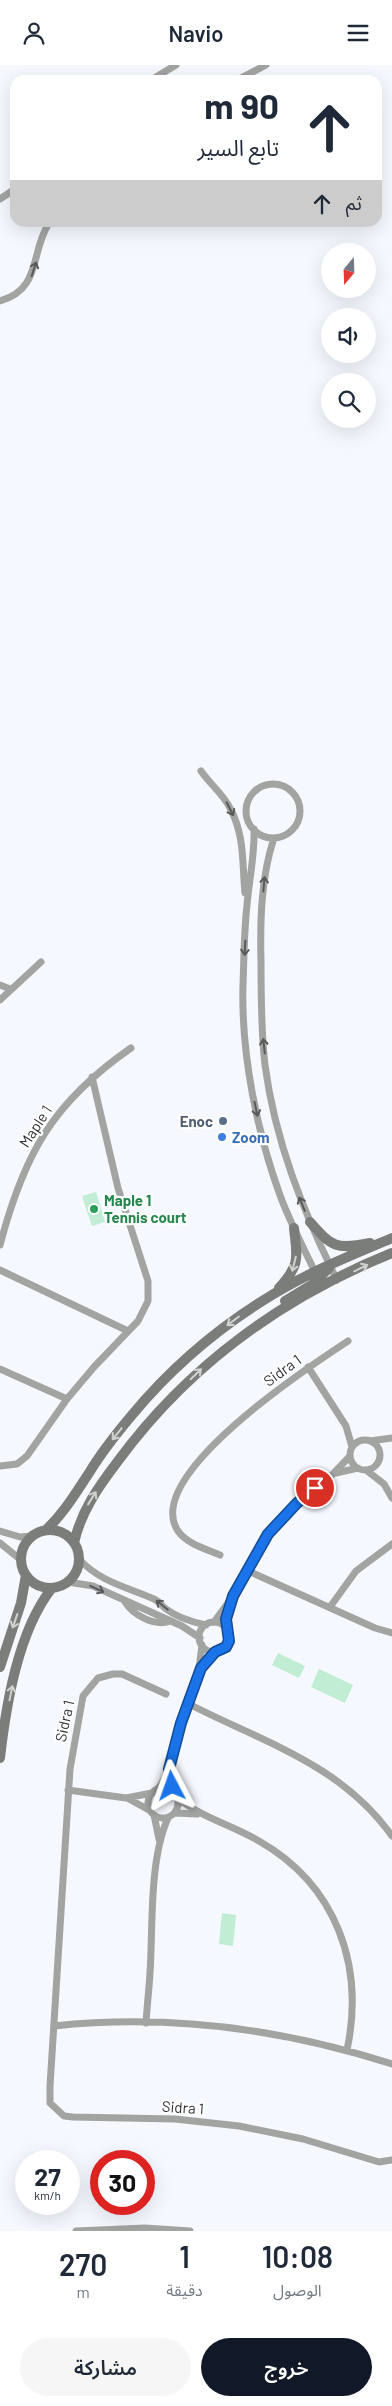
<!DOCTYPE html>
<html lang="ar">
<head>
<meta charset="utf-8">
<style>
	:root { --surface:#fff; --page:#f6f6f7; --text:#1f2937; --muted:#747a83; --accent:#111827 }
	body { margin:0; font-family:Barlow,"Noto Sans Arabic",sans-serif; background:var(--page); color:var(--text); direction:rtl; height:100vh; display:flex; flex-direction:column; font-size:19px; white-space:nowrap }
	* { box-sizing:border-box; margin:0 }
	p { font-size:16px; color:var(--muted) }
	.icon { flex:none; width:28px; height:28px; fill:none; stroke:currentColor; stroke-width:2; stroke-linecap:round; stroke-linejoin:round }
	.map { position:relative; height:2166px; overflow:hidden; direction:ltr }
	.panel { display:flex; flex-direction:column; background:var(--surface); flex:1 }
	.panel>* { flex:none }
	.top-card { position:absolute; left:10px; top:10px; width:372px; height:152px; border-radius:15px; box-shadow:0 5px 20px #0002; direction:rtl; background:#fff; color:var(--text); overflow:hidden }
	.needle { width:32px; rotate:199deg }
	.controls { position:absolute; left:321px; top:178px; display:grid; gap:10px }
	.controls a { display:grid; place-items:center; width:55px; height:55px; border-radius:50%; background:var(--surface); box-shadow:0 5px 20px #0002; font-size:25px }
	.speed { position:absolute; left:15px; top:2085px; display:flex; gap:10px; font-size:25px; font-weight:700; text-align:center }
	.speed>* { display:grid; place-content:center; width:65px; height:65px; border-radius:50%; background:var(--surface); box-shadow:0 5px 20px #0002; line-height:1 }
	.speed small { font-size:12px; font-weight:400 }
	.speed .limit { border:8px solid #d22; background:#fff; color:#111 }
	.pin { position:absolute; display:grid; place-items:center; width:42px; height:42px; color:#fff; margin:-21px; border:2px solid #fff; border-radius:50%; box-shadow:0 1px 5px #0007 }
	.me { position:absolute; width:55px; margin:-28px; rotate:356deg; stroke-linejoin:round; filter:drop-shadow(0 0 4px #0008) }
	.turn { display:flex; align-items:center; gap:18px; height:105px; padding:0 20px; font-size:22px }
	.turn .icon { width:65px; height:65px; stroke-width:2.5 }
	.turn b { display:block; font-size:35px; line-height:42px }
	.then { display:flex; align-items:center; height:48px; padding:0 20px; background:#0003; gap:10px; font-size:19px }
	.eta { display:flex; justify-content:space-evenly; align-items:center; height:85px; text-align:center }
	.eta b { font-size:30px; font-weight:600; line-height:35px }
	.action { display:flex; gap:10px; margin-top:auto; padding:10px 20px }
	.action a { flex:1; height:58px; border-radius:30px; background:var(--accent); color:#fff; font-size:20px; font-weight:600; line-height:58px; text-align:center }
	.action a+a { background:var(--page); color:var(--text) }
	header { display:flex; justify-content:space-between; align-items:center; height:65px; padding:0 20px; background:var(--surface); font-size:22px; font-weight:600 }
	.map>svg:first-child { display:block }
	.green { fill:#c1edd4 }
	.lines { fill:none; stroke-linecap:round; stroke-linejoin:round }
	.street { stroke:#a2a4a2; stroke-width:7 }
	.secondary { stroke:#7a7d79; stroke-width:10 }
	.oneway { stroke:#58595a }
	.oneway2 { stroke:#d0d2d0 }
	.route-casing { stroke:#114b97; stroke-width:12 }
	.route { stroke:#1a73e8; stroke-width:9 }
	.service-dot { fill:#5c6f8a; stroke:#fff; stroke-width:2 }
	.shop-dot { fill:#3f7fe0; stroke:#fff; stroke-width:2 }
	.leisure-dot { fill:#2e9e5b; stroke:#fff; stroke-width:2 }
	.labels { text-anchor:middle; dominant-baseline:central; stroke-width:4.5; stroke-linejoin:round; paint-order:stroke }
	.service-label { font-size:15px; font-weight:bold; fill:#4e5e75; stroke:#fff; text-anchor:end }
	.street-label { font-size:15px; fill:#303134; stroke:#fff }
	.shop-label { font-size:15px; font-weight:bold; fill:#366cbe; stroke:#fff; text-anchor:start }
	.leisure-label { font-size:15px; font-weight:bold; fill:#27864d; stroke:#fff; text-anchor:start }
</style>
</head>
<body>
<header><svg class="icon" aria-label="menu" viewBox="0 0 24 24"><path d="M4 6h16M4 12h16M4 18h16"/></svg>Navio<svg class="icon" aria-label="person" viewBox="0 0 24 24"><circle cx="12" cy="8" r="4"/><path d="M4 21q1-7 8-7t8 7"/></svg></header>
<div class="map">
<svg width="392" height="2166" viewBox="0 0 392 2166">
	<rect width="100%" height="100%" fill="#f5f8fe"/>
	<path class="green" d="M96 1127 105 1157 92 1161 82 1131Z
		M278 1588 305 1601 299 1613 272 1600Z
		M319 1604 353 1620 345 1638 311 1622Z
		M222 1848 236 1850 233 1881 219 1879Z"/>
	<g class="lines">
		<path class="street" d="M151 15 176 0
			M237 15 266 0
			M0 134 15 124
			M0 236C42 224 30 187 49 158
			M201 706C210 719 223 729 230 743 245 771 242 798 245 828
			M246 746a27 27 0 1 1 54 0a27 27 0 1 1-54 0Z
			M254 764C255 790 249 815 247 840 244 867 244 894 243 920 241 989 257 1068 281 1133 291 1159 304 1184 316 1209
			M274 773C261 812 260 856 261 897 261 931 261 966 265 1000 275 1076 303 1146 337 1215
			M0 920 10 924
			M0 935 41 897
			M0 1180C24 1089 53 1037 131 983
			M0 1205 128 1266
			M308 1302 346 1361 352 1382
			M0 1304 67 1334
			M350 1390a15 15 0 1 1 30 0a15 15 0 1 1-30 0Z
			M370 1376 392 1373
			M0 1401 17 1399 27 1391 67 1334 94 1302 138 1256 148 1236V1216L118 1123 92 1012
			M366 1405 384 1419 392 1433
			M336 1408 358 1403
			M0 1466 20 1472 32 1471
			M0 1478 21 1495
			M220 1490C206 1484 187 1479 178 1466 141 1411 310 1301 348 1276
			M79 1494C100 1517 127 1522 154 1534 160 1537 162 1541 166 1544 178 1553 192 1557 206 1560
			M246 1505 375 1563 392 1568
			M68 1517 93 1521 182 1561 200 1573
			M125 1537C133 1550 155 1562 170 1556
			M330 1542 356 1506 392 1479
			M214 1557 233 1531 269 1469 297 1438 333 1409 350 1391
			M199 1572a15 15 0 1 1 30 0a15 15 0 1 1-30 0Z
			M227 1564 226 1554 231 1536
			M199 1604 202 1580
			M166 1629 122 1609H113L98 1613 83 1631 70 1704 50 2021V2038L64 2051 73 2052 175 2054 239 2061 303 2074 379 2097 392 2095
			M187 1638C262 1677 340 1698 392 1771
			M169 1705 175 1728
			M148 1738a15 15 0 1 1 30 0a15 15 0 1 1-30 0Z
			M158 1724C168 1710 170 1697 174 1681 181 1648 192 1612 215 1587
			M68 1725 126 1733 152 1728
			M178 1733C202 1753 232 1760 259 1776 336 1820 365 1900 347 1985
			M129 1734 149 1745
			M175 1748 197 1749
			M154 1750 159 1774
			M146 1958C147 1941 149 1925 150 1908 153 1862 149 1795 168 1753
			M54 1961C168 1949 283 1964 392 1999
			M76 2166 145 2163 190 2166"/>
		<path class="secondary" d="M310 1157C332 1182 336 1185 370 1178
			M279 1223C301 1199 297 1193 294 1163
			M285 1236 313 1219 329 1203
			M46 1465C64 1448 75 1429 89 1408 101 1388 116 1369 132 1350 171 1303 219 1262 272 1230 309 1207 352 1190 392 1173
			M21 1494a29 29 0 1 1 58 0a29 29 0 1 1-58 0Z
			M74 1478C81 1446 99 1421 118 1396 188 1301 283 1232 392 1188
			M0 1602 21 1538 26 1510
			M0 1693C6 1640 18 1566 52 1523"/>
	</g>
	<defs><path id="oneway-shaft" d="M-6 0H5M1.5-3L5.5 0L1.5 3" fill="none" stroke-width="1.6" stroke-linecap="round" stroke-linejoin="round" transform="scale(1.25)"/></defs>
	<g class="oneway">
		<use href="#oneway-shaft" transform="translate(34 204) rotate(-72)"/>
		<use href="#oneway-shaft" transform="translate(230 744) rotate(63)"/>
		<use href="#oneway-shaft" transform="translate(264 819) rotate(-85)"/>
		<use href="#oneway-shaft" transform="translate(245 883) rotate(93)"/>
		<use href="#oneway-shaft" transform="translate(264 981) rotate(-96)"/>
		<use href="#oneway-shaft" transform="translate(256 1044) rotate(78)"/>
		<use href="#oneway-shaft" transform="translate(302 1139) rotate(-112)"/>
		<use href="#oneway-shaft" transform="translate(97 1524) rotate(25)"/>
		<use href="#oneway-shaft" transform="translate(162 1540) rotate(-141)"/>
	</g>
	<g class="oneway2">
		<use href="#oneway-shaft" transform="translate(294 1199) rotate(104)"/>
		<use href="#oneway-shaft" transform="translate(361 1203) rotate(-26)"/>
		<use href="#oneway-shaft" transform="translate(233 1256) rotate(143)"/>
		<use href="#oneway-shaft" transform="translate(196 1309) rotate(-44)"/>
		<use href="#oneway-shaft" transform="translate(117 1369) rotate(129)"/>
		<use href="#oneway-shaft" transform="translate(92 1433) rotate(-58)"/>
		<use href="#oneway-shaft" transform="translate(15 1556) rotate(109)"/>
		<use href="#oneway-shaft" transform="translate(11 1628) rotate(-78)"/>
	</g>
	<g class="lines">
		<g class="route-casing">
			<path id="route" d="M172 1721 169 1704 181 1658 201 1603 215 1587 226 1582 229 1576 226 1554 233 1531 268 1469 297 1438 315 1423"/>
		</g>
		<use href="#route" class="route"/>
	</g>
	<circle class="service-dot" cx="223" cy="1056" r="5"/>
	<circle class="shop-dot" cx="222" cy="1072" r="5"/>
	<circle class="leisure-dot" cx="94" cy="1144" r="5"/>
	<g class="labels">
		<g class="service-label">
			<text x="213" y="1056">Enoc</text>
		</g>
		<g class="street-label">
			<text transform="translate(35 1061) rotate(-57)">Maple 1</text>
			<text transform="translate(282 1305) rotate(-36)">Sidra 1</text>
			<text transform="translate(64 1656) rotate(-78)">Sidra 1</text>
			<text transform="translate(183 2042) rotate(4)">Sidra 1</text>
		</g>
		<g class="shop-label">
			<text x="232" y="1072">Zoom</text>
		</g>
		<g class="leisure-label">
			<text x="104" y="1135">Maple 1<tspan x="104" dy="17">Tennis court</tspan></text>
		</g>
	</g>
</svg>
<div class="controls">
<a><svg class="needle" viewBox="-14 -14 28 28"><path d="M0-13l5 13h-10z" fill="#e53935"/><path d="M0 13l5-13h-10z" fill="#747a83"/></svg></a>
<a><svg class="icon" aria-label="sound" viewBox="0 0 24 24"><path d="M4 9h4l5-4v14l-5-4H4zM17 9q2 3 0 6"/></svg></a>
<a><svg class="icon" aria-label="search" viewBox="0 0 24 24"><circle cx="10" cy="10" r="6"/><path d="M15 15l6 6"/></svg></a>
</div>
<div class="speed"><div>27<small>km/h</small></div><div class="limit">30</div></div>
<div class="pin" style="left:315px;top:1423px;background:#d93025"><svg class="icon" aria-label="arrive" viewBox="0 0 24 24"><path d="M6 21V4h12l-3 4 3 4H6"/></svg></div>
<svg class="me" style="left:172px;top:1721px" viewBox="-20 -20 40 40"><path d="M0-17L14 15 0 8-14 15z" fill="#1a73e8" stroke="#fff" stroke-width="4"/></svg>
<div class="top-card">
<div class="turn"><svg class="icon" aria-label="ahead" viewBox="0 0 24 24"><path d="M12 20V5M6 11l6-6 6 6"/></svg><div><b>90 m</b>تابع السير</div></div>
<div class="then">ثم<svg class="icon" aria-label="ahead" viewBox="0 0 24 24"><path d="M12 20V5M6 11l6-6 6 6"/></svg></div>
</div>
</div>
<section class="panel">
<div class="eta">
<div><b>10:08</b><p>الوصول</p></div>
<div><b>1</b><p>دقيقة</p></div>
<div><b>270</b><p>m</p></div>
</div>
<div class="action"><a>خروج</a><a>مشاركة</a></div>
</section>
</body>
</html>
